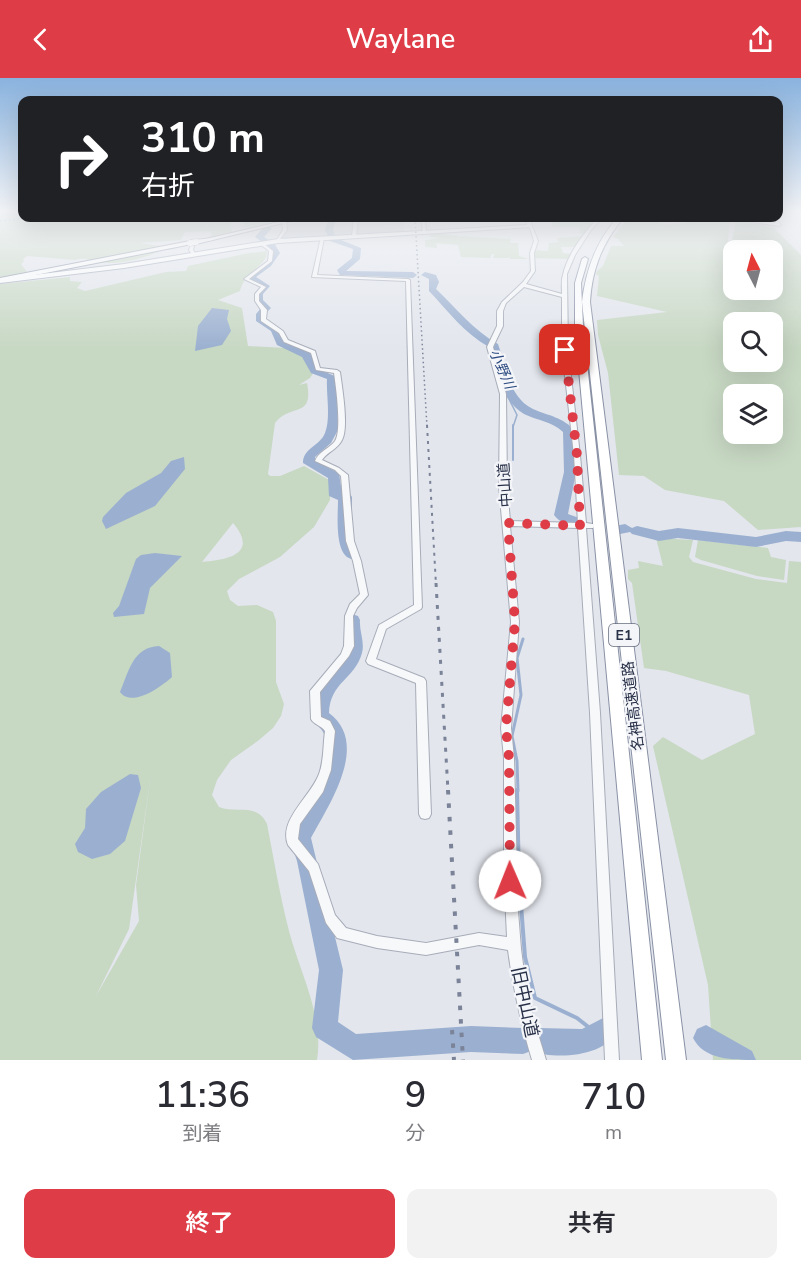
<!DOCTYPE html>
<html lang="ja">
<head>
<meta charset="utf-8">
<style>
	:root { --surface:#fff; --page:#f2f2f3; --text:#2b2b33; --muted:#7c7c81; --accent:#de3c46 }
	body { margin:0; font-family:"Nunito Sans","Noto Sans JP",sans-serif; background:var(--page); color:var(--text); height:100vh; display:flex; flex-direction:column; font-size:22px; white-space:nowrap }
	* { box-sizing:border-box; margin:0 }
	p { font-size:20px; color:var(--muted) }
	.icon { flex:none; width:33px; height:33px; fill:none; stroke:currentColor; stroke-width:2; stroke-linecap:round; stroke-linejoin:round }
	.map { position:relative; height:982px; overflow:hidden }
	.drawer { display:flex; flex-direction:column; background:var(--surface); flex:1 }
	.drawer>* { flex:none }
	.hud { position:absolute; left:18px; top:18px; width:765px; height:126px; border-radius:12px; box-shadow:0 6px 24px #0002; background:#202124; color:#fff; overflow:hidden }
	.needle { width:39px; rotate:354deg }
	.controls { position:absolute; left:723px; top:162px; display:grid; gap:12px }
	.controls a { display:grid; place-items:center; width:60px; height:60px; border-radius:12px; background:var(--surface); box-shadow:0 6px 24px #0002; font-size:30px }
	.pin { position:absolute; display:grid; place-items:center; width:51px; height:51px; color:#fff; margin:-26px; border-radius:12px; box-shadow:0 3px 9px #0006 }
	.me { position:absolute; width:66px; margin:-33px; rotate:359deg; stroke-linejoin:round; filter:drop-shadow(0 0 4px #0008) }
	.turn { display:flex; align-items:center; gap:21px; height:126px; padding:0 24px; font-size:27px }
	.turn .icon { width:78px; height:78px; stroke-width:2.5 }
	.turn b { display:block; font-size:42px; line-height:51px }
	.eta { display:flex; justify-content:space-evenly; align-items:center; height:102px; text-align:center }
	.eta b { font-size:36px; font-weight:600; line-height:42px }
	.action { display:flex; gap:12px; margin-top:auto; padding:12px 24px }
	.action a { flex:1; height:69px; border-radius:12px; background:var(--accent); color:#fff; font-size:24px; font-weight:600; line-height:69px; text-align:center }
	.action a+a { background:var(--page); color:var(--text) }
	header { display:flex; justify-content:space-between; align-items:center; height:78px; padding:0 24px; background:var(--accent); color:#fff; font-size:27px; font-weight:600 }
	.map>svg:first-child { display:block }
	.built { fill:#d1d5df }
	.green { fill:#c7d8c3; fill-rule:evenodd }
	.water { fill:#9bb0d0 }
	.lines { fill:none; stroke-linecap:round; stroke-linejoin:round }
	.stream-far3 { stroke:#9bb0d0; stroke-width:1.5 }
	.stream-far2 { stroke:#9bb0d0; stroke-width:2 }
	.stream-far1 { stroke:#9bb0d0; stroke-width:3 }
	.stream { stroke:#9bb0d0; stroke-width:4 }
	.river { fill:#9bb0d0; fill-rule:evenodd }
	.minor-casing { stroke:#a7acb8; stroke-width:2 }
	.major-casing { stroke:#a1a9ba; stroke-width:2 }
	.highway-casing { stroke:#8991a5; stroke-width:2 }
	.minor { fill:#f7f8fa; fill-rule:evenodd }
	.major { fill:#fff; fill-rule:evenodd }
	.highway { fill:#fff; fill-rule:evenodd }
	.rail-far3 { stroke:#7b8398; stroke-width:1.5; stroke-dasharray:1.5 3; stroke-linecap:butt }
	.rail-far2 { stroke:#7b8398; stroke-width:2; stroke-dasharray:3 5; stroke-linecap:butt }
	.rail-far1 { stroke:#7b8398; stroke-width:3; stroke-dasharray:4 7; stroke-linecap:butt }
	.rail { stroke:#7b8398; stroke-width:4; stroke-dasharray:4.5 9; stroke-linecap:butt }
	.highway-bridge-casing { stroke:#8991a5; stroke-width:7; stroke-linecap:butt }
	.highway-bridge { stroke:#fff; stroke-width:6 }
	.route { stroke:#de3c46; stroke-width:10; stroke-dasharray:0 18 }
	.labels { text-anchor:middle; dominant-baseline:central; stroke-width:4.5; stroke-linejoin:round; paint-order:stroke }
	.far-water-label { font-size:14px; font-style:italic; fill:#2d4b81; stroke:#f4f5f9 }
	.shield { fill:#f4f5f9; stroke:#656c7d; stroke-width:1.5 }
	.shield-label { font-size:14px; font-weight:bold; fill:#283148 }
	.street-label { font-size:15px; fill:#283148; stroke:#f4f5f9 }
	.near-street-label { font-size:18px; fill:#283148; stroke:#f4f5f9 }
</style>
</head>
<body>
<header><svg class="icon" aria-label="back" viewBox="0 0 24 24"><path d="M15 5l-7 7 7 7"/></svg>Waylane<svg class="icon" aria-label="share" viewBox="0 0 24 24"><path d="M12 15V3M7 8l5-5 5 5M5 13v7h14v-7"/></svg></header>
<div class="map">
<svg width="801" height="982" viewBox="0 0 801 982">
	<rect width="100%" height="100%" fill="#e3e6ed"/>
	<path class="built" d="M307 140H325L327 159 282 161 288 152V146Z
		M333 140H354L351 156 334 158 332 150 336 142Z
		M359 140H404V154L356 156Z"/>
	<path class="green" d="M0 134H22V140H169L167 146 169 143 214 144 217 140H269L268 146 243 149 245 144H230L232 154 210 159 212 155 209 153 185 154 181 162 139 165 160 168 158 174C146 179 127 185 109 185 97 185 86 178 75 182L27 178 23 181 24 183 21 186 27 194 0 200Z
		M552 140 575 143V140H599L585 156 577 155 581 154 579 149H553Z
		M638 140H685L690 142 657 143 660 146C675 148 686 144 701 142L697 140 730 142 727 172H730L736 143 773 149 801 177V449L758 452 724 423 665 412 644 398 619 397 608 295 598 257 597 242 667 234 597 218 599 198 596 196 597 193 603 188 611 168H624L618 161 613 159 625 144ZM772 172V212H734V172ZM734 244H772V284H734ZM734 316H772V356H734Z
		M432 155 459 158 457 163 460 158 511 161 510 165H518L519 178 529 181H510L509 177V180H493L494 176H492L490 180 461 179 458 167 436 165 437 170 425 169V162L440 160 429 159Z
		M583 158 576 169H561L563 175 571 176 568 181 533 180 534 172 548 173 549 165 559 164 557 160Z
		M267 173C267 189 245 192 240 213L218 222 242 230 248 268 285 270 307 276 314 294 310 300 299 307 307 305C314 341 291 325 275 345L268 396 270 398H280L304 388 331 403 330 422 314 449 280 479 239 501 227 513 230 522 238 528 257 527 273 534 276 543V604L284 626 281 638 273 650 259 662 231 682 217 702 212 717 219 729C236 736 257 724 267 746 274 782 280 818 289 853 300 895 324 938 317 982H0V206L70 199V203L82 204 77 210 85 213 166 194 186 193 188 188 249 175ZM233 445C259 476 228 482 202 484ZM152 688 136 807 139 843 96 918 129 851Z
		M656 460 693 462 689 479 693 484 756 501 787 505 789 483 801 484V982H713L708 907 653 668 663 659 702 682 755 656 749 617 666 593 644 590 632 505 628 501V492L639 490 638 483 663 488Z
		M698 462 768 470 771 479 786 482 784 502 757 498 701 482 695 479Z"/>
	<path class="water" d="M212 230 229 232 227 241 231 253 222 267 195 273 198 248Z
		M184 379 185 391 155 428 106 451 102 443 103 439 126 415 161 395 171 383Z
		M155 475 182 478 150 510 144 536 114 539 113 535 119 528 136 481 141 477Z
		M159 568 170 575 172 599C161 609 132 630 120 614 129 593 133 569 159 568Z
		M130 696 138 697 141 710 125 763 110 776 92 781 78 774 75 766 85 750 86 731 101 714Z"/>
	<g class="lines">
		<path class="stream-far3" d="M505 305 508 319 517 337 513 349"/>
		<path class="stream-far2" d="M513 382V347"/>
		<path class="stream-far1" d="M518 713 517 683 512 658 521 617 517 580 523 561"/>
		<path class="stream" d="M517 712 519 801 525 879 535 920 577 940 591 951 603 954"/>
		<path class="river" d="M326 140H334L336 142 333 152 336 160 361 170 360 181 346 193 413 194 417 197 413 200 340 197 337 192 352 180 353 171 330 163 325 152 328 142Z
			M265 148 272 150 264 159 274 165 280 175 271 188 256 199 270 208 263 216V222L271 230 265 236 266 242 278 250 284 263 310 275 318 291 337 299 338 352 331 365 315 379V383L339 395 342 415 350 416 352 419V456L358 476 351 481C334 476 338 437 338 422L329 418 328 400 303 385C303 370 320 368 325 355 331 340 326 316 327 301L311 295 302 279 277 267 271 253 256 243V236L261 230 255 222V215L261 209 246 200 266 185 272 175 268 168 255 159Z
			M425 194 436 197 439 204 436 211C457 231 473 252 498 266 506 288 509 320 533 331 549 338 563 339 575 353L576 394 568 436 582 441 584 444 582 447C572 450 560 445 554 437L564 394 563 354C551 343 538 343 524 336 504 325 491 291 489 269 464 255 449 234 429 213V201L421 197Z
			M625 446 632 450 637 448 659 453 678 450 756 459 786 453 801 454V464L786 463 756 469 678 460 659 463 632 456 630 454 620 456 613 451 615 448Z
			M352 536 358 538 360 542C359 553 365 564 362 575 355 601 330 604 329 635 371 666 328 728 311 760L343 892 338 944 356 956 471 948 523 950 531 953 539 950 582 951 605 939 614 943 618 952C606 979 555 982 531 973L523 976 471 974 353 982 316 959 312 950 319 892 297 783 289 759C303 728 338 694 325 658 322 649 314 646 311 639 313 606 328 601 344 577V542L346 538Z
			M706 947 752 973 756 982C733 982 704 982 693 960L697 951Z"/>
		<g class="minor-casing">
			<path id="minor" d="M282 140H286L287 152 278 164 276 163 283 152Z
				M354 140H358L356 158 354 159 352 158Z
				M421 140H425L426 155 423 154Z
				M598 140H602L591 152 575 177 567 196 568 272 580 377 586 445 593 446 594 448 593 450H586L600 635 619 982H605L590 635 578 450 510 448 519 544 511 650 514 680 518 833 521 871 526 909 535 946 546 982H532C521 945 513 910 508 872L479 867 426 877 377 870 337 860 326 845 309 793 288 767C278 742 311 718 319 696 324 683 323 667 325 653 321 647 314 647 311 641L310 613 341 576 344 568 345 538 350 526 360 516 353 483 346 463 341 398 335 392 315 383C319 373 329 371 335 363 342 352 336 309 334 295L316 292 311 275 284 264 279 255 261 243V232L255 223V216L261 209 244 201 268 183 269 173 260 166 263 165 273 173 272 183 249 201 266 209 259 216V223L267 232 266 241 283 253 288 262 315 273 320 290 337 292 340 294C342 309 349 349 342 362 338 371 327 374 322 382L339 390 348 397 354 463 361 483 368 517 357 530 353 538 354 568 349 578 320 614 321 639 330 643 335 653 331 692 323 714 300 746 298 761 318 786 335 837 346 850 377 858 426 865 479 855 507 859 504 795V680L501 650 511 544 499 408 500 316 487 269 497 248V233L502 224 523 204 531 193 530 175 534 163 529 147 532 148 538 163 534 175 535 193 526 206 562 216C562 210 561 203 563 197 567 177 585 153 598 140ZM524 209 562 219V272L574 377 578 445 510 443 507 408 506 316 493 269 503 248V233L506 225Z
				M727 140H734L776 145 775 144 777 143 781 147 779 148Z
				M321 159 324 160 317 197 408 201 410 202 422 529 421 531 386 551 376 581 424 600 426 603 431 736 429 740 425 741 421 740 419 736 416 605 368 586 366 583 379 547 414 527 406 203 312 199Z
				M214 160 213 162 195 164 193 172 197 178H193L189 172 192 162Z"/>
		</g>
		<g class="major-casing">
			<path id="major" d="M526 140H530L532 149 278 165 124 190 0 205V201L124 186 278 161 527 147Z"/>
		</g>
		<g class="highway-casing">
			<path id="highway" d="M296 140H304L196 166 193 164Z
				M617 140H623C602 166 592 191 590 224L686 982H666L582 224C586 191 596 164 617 140Z
				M190 163 192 166 0 204V200Z
				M585 179 588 181 581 205 583 248 662 982H642L575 248V205L582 181Z"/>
		</g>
		<use href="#minor" class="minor"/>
		<use href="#major" class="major"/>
		<use href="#highway" class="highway"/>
		<path class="rail-far3" d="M415 140 427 349
			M0 143 29 140"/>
		<path class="rail-far2" d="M427 347 436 507"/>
		<path class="rail-far1" d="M436 505 448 713"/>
		<path class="rail" d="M448 712 463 982
			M452 952 454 982"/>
		<g class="highway-bridge-casing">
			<path id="highway-bridge" d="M190 165 196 164"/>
		</g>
		<use href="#highway-bridge" class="highway-bridge"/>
	</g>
	<linearGradient id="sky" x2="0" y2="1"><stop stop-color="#89b2de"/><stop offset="0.49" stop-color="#f2f4f7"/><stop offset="1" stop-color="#f2f4f7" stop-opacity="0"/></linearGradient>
	<rect width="801" height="271" fill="url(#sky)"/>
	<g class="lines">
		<path class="route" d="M510 803 509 680 506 650 515 544 508 445 580 448 577 377 565 272"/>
	</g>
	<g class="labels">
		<g class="far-water-label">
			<text transform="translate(502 291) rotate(66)">小野川</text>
		</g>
		<rect class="shield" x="609" y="546" width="30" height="22" rx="4.5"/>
		<g class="shield-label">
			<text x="624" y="557">E1</text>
		</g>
		<g class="street-label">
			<text transform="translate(505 407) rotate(-94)">中山道</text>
			<text transform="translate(633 628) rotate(-97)">名神高速道路</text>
		</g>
		<g class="near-street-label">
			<text transform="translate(525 924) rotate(78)">旧中山道</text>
		</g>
	</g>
</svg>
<div class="controls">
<a><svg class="needle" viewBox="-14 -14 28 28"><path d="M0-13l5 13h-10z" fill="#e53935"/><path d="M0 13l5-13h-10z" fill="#7c7c81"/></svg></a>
<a><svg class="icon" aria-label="search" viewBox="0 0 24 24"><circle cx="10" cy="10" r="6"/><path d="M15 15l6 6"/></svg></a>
<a><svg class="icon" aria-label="layers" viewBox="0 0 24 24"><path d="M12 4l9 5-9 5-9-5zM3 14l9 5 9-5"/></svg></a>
</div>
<div class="pin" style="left:565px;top:272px;background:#d93025"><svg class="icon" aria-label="arrive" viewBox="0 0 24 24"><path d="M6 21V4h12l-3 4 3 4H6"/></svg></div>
<svg class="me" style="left:510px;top:803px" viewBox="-20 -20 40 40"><circle r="19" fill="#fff"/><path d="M0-13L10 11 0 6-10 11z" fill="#de3c46"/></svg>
<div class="hud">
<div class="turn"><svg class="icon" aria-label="right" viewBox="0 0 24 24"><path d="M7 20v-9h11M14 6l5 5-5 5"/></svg><div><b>310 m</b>右折</div></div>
</div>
</div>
<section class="drawer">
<div class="eta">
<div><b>11:36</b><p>到着</p></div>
<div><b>9</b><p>分</p></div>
<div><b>710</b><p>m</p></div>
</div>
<div class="action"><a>終了</a><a>共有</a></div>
</section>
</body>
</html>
